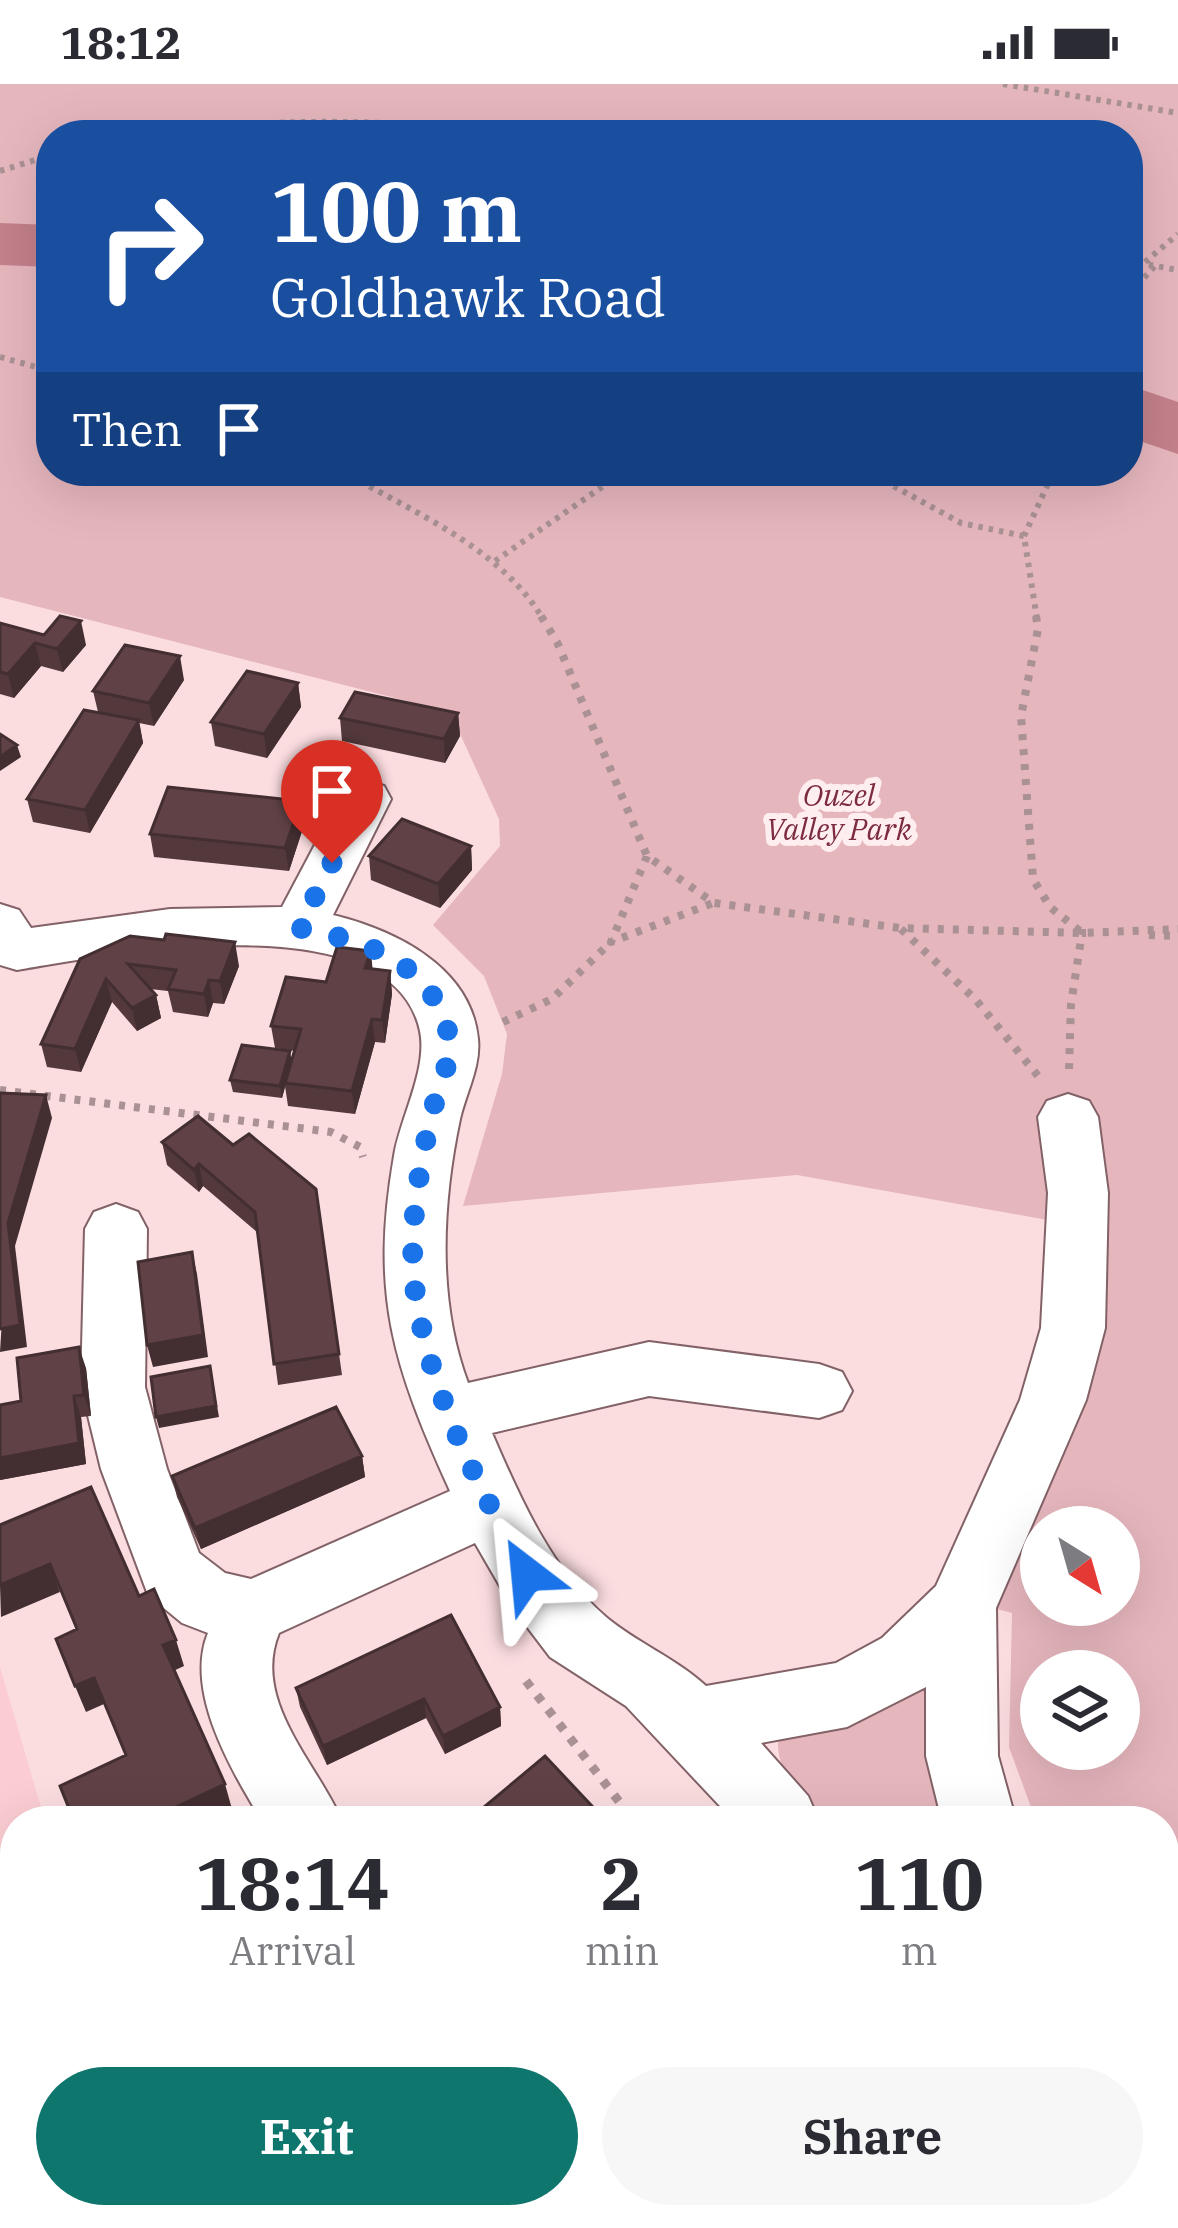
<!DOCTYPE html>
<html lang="en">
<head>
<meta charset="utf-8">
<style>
	:root { --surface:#fff; --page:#f7f7f7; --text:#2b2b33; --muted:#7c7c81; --accent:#0f766e }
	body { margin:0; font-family:"IBM Plex Serif",serif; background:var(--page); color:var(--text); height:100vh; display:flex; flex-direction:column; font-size:45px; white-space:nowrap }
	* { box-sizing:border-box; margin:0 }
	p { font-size:39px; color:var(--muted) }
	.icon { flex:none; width:66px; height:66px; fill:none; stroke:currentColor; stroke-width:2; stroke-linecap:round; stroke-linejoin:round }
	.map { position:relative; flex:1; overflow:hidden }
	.sheet { position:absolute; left:0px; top:1722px; width:1179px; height:423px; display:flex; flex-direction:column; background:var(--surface); border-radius:48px 48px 0 0; box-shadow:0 12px 48px #0002 }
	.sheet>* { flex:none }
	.hud { position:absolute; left:36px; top:36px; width:1107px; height:366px; border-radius:48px; box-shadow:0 12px 48px #0002; background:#1a4fa0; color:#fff; overflow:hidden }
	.needle { width:78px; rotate:143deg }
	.fabs { position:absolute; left:1020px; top:1422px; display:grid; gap:24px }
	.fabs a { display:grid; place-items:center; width:120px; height:120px; border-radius:50%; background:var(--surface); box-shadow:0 12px 48px #0002; font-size:60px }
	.pin { position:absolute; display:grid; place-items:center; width:102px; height:102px; color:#fff; margin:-123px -51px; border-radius:50% 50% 50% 0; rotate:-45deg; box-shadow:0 0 12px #0007 }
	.pin .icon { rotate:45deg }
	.me { position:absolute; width:132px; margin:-66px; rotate:331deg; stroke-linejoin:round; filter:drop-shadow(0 0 9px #0008) }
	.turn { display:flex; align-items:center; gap:42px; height:252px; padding:0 36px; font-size:54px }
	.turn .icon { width:156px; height:156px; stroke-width:2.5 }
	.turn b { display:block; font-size:84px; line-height:102px }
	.then { display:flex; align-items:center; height:114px; padding:0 36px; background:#0003; gap:24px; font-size:45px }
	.eta { display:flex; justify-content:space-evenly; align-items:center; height:204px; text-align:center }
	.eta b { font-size:72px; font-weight:700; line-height:84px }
	.button { display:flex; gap:24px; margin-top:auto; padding:24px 36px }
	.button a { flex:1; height:138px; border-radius:72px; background:var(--accent); color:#fff; font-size:48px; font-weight:700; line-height:138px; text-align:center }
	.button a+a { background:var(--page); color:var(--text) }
	.status { display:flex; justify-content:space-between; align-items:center; height:84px; padding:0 60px; background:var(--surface); direction:ltr }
	.status svg { height:33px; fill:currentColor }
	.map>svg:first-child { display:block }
	.built { fill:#fbcdd3 }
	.green { fill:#e6b6bd; fill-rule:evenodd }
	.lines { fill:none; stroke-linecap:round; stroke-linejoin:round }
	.river { fill:#c3808b; fill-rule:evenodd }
	.street-casing { stroke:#826266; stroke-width:4 }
	.path-far2 { stroke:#a99194; stroke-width:6; stroke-dasharray:4.5 6; stroke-linecap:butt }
	.path-far1 { stroke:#a99194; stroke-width:8; stroke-dasharray:6 9; stroke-linecap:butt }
	.path { stroke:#a99194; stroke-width:9; stroke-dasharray:8 10; stroke-linecap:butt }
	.street { fill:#fff; fill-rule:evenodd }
	.wall { fill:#53393c }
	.shaded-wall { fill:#432e31 }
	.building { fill:#604246; stroke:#432e31; stroke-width:3 }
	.route { stroke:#1a73e8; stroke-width:21; stroke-dasharray:0 37.8 }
	.labels { text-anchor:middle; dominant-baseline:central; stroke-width:12; stroke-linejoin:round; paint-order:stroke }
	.park-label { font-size:30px; font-style:italic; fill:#7d2b3e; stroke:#feeef0 }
</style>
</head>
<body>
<div class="status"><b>18:12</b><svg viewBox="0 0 49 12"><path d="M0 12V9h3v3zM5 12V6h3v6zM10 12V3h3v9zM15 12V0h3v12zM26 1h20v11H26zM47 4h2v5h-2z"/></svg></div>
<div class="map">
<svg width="1178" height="2144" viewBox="0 0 1178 2144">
	<rect width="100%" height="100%" fill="#fbdde0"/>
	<path class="built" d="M0 1583 45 1737H15V2130H254L247 2144H0Z"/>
	<path class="green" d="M0 0H1178V1925L1164 1907V1737H1036L1009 1663 1012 1529 993 1524 1064 1139 797 1091 463 1122 502 990 507 950 484 892 433 841 500 762 499 735 450 628 0 513ZM51 51H1128V387H51ZM1041 1443H1119V1521H1041ZM1041 1587H1119V1665H1041Z
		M929 1588 949 1737H818C801 1712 772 1682 779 1651Z"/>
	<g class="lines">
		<path class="river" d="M0 139 51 141V183L0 181Z
			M1128 301 1178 318V370L1128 353Z"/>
		<g class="street-casing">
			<path id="street" d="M365 697 384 702 391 715 333 831C394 846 471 882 478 955 481 982 466 1009 460 1035 442 1120 437 1217 468 1299L649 1258 819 1280 842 1288 852 1307 842 1326 819 1334 649 1312 492 1349C519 1412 552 1487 606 1533 637 1559 674 1573 706 1602L836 1579 882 1554 936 1502 1020 1316 1041 1244 1048 1109 1038 1033 1047 1017 1068 1010 1089 1017 1098 1033 1108 1109 1105 1244 1086 1316 996 1524 998 1672 1016 1737H942L926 1672V1603L847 1643 761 1659 808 1712 819 1737H734L626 1622 550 1573 512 1523 475 1459 279 1549C251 1617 317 1679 342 1737H262C232 1687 184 1608 208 1549L182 1539 148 1511 101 1385 81 1303 85 1145 94 1128 116 1120 138 1128 147 1145 145 1303 167 1385 199 1469 225 1489 251 1495 450 1407C393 1281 370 1211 394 1072 400 1034 428 985 420 947 392 815 107 871 17 886L0 881V820L19 826 31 844 170 825 282 823 346 702Z
				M1164 1995 1178 2001V2091L1164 2086Z
				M508 2130H605L610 2144H513Z"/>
		</g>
		<path class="path-far2" d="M1003 0 1178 29
			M144 51C272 32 398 35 526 51
			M0 87 51 71
			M1128 177 1178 186
			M1145 178 1178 150
			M1130 209 1155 182
			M1128 214 1133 177
			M0 273 51 287
			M342 387C412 428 500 463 543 535
			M866 387 961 439 1024 452
			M495 477 625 387
			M1037 535 1024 452 1054 387"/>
		<path class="path-far1" d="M541 532 557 558 647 772 714 819 900 844 1082 849 1178 845
			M1036 532 1038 545 1021 632 1033 795 1050 823 1081 848
			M647 772 611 858 713 819
			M901 845 976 916 1038 992
			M1149 851 1178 852
			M503 938 552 915 611 858
			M1069 985 1071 920 1082 849H1086
			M0 1006 331 1048 360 1063 363 1073"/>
		<path class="path" d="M526 1597 634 1737
			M1005 2130 1019 2144"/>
		<use href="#street" class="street"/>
	</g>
	<path class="wall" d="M0 539 86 561 63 588 41 582 14 614 0 610Z
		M184 596 154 642 139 639 143 659 90 749 33 738 27 715 98 628 93 607Z
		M298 599 301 623 267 674 215 662 211 638Z
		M458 629 460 652 445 679 342 657 340 634Z
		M304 741 289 787 154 773 150 750Z
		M471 762 472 786 440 824 371 796 369 772Z
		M80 875 239 882 224 920 213 919 208 933 173 928 168 907 150 905 156 911 161 934 137 947 112 918 81 988 47 983 41 960Z
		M373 885 390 887 392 910 385 959 375 958 355 1030 288 1022 285 1002 282 1014 233 1008 230 996 292 977 295 967 275 964 271 942 326 898Z
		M162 1058 233 1061 316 1105 342 1291 278 1301 258 1149 203 1102 199 1108 167 1081Z
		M86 1284 91 1332 81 1333 86 1380 0 1396V1321L21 1317Z
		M362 1372 365 1393 201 1465 177 1413 172 1392Z
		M296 1604 500 1623 501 1642 445 1670 426 1634 327 1681 300 1623Z
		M483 1724 606 1737H484Z
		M852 2130H986L999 2144H848Z"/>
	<path class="shaded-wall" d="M81 537 86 561 63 588 57 565Z
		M35 559 41 582 14 614 8 590Z
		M180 572 184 596 154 642 149 619Z
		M298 599 301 623 267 674 264 650Z
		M458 629 460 652 445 679 444 655Z
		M139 636 143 659 90 749 85 726Z
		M17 661 21 673 0 687V673Z
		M301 717 304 741 289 787 285 764Z
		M471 762 472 786 440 824 438 800Z
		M235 858 239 882 224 920 220 897Z
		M371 867 373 890 365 884Z
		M390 887 392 910 385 959 382 936Z
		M106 895 112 918 81 988 75 965Z
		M209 896 213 919 208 933 204 910Z
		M156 911 161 934 137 947 132 924Z
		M372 935 375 958 355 1030 352 1007Z
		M290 967 292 979 282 1014 280 1002Z
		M46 1011 52 1034 15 1162 27 1263 0 1268 8 1139Z
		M199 1080 203 1102 199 1108 194 1086Z
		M192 1168 197 1190 208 1273 153 1283 147 1261Z
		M79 1263 86 1284 91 1332 84 1311Z
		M210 1282 219 1333 159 1344 156 1333Z
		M74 1312 81 1333 86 1380 0 1396V1374Z
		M362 1372 365 1393 201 1465 195 1444Z
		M50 1480 60 1508 1 1533 0 1501Z
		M176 1556 184 1582 171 1588 163 1561Z
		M94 1594 104 1620 86 1628 75 1602Z
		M424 1615 426 1634 327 1681 323 1662Z
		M500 1623 501 1642 445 1670 443 1652Z
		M225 1700 232 1725 207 1737H146Z
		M0 1973 15 2019V2040L0 1993Z
		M15 2040V2066L0 2073V2047Z
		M0 2102 11 2144H0Z"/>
	<path class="building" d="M60 532 81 537 57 565 35 559 8 590 0 588V539L44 551Z
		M125 561 180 572 149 619 93 607Z
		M247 587 298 599 264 650 211 638Z
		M355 608 458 629 444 655 340 634Z
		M84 626 139 636 85 726 27 715Z
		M0 650 17 661 0 673Z
		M168 703 301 717 285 764 150 750Z
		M402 735 471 762 438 800 369 772Z
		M166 850 235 858 220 897 209 896 204 910 168 905 176 886 128 880 156 911 132 924 106 895 75 965 41 960 80 875 130 852 164 856Z
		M337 863 371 867 365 884 390 887 382 936 372 935 352 1007 285 999 301 945 271 942 286 893 326 898Z
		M242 961 290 967 280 1002 230 996Z
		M0 1009 46 1011 8 1139 20 1241 0 1245Z
		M198 1032 233 1061 249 1050 316 1105 339 1270 274 1280 255 1128 199 1080 194 1086 162 1058Z
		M192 1168 203 1251 147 1261 138 1178Z
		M79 1263 84 1311 74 1312 79 1359 0 1374V1321L21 1317 17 1274Z
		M210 1282 216 1322 156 1333 151 1293Z
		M336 1323 362 1372 195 1444 172 1392Z
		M91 1403 139 1512 154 1505 176 1556 163 1561 225 1700 146 1737H74L60 1702 126 1671 94 1594 75 1602 56 1555 77 1545 50 1480 0 1501V1441Z
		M451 1531 500 1623 443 1652 424 1615 323 1662 296 1604Z
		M545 1672 606 1737H495L483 1724Z
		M0 1993 15 2040 0 2047Z
		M858 2130H986L999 2144H871Z"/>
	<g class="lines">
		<path class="route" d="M332 779 299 844C365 857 434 878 449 953 453 975 436 1010 431 1032 418 1091 407 1153 416 1213 431 1311 479 1404 527 1490"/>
	</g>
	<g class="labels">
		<g class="park-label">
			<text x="839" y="710">Ouzel<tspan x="839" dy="34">Valley Park</tspan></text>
		</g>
	</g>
</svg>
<div class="fabs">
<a><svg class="needle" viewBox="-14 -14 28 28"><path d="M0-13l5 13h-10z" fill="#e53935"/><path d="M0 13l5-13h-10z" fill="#7c7c81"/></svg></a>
<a><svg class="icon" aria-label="layers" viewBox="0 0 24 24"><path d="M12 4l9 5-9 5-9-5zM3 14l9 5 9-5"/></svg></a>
</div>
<div class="pin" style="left:332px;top:779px;background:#d93025"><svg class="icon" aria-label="arrive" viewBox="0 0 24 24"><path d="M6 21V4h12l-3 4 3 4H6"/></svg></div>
<svg class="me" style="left:527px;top:1490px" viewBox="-20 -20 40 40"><path d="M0-17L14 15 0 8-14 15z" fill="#1a73e8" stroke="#fff" stroke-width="4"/></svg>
<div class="hud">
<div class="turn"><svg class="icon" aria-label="right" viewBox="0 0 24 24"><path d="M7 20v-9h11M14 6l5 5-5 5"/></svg><div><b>100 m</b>Goldhawk Road</div></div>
<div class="then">Then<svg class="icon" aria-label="arrive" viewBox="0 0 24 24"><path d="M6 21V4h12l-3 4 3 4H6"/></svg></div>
</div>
<section class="sheet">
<div class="eta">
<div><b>18:14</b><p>Arrival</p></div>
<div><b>2</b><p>min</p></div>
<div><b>110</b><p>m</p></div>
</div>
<div class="button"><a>Exit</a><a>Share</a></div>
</section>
</div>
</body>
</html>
